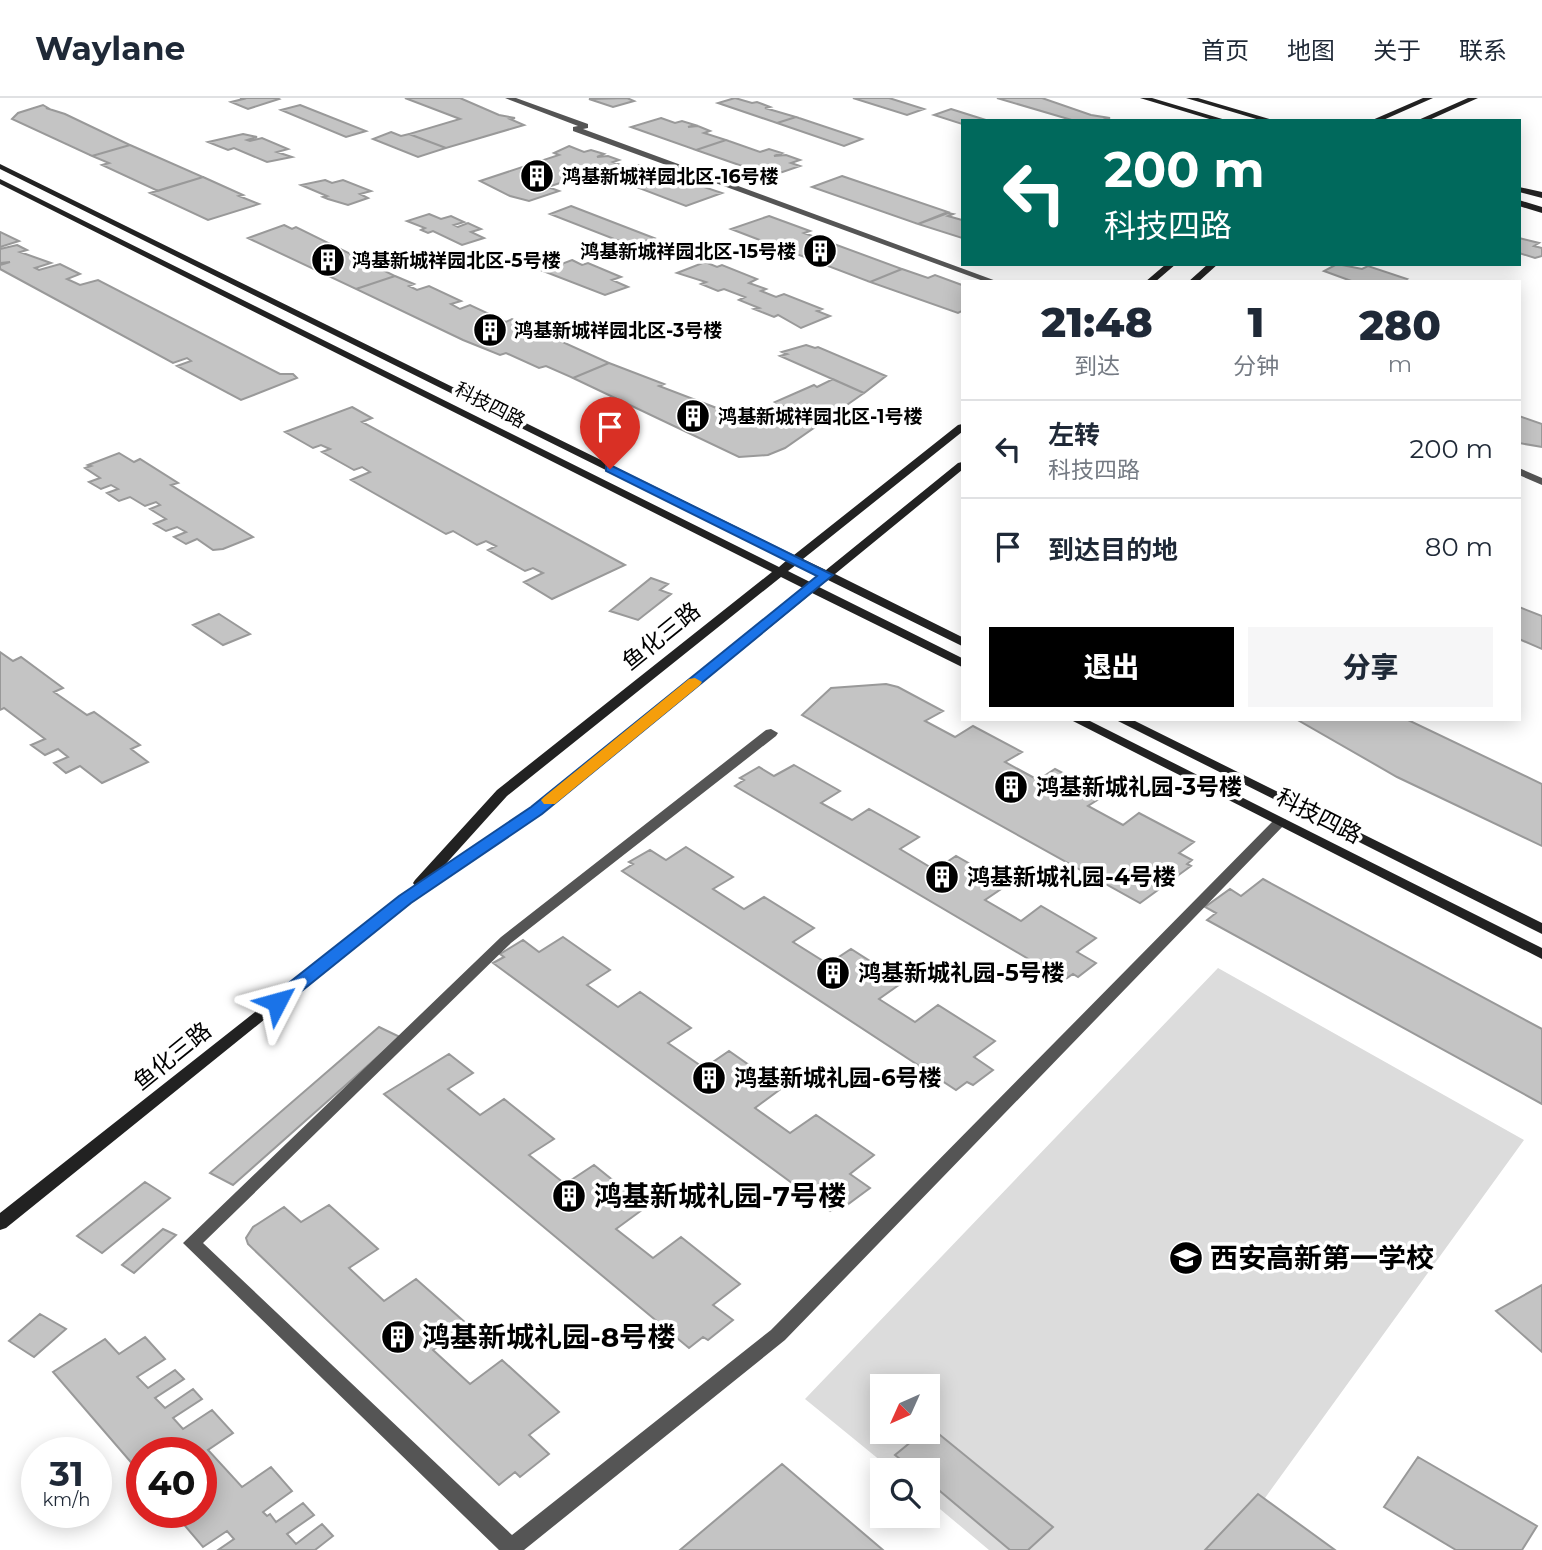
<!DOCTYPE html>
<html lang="zh">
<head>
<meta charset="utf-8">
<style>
	:root { --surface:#fff; --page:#f6f6f7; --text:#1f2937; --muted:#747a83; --line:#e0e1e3; --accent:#000 }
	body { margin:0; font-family:Montserrat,"Noto Sans SC",sans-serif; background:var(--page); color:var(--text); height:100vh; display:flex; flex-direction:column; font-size:26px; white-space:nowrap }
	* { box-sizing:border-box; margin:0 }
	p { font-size:23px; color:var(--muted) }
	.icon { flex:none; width:38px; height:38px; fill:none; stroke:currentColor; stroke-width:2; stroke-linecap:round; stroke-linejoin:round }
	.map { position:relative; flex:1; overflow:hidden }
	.details { position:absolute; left:961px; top:182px; width:560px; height:441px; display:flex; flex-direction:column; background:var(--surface); border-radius:0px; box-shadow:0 4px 18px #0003 }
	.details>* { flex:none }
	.guide { position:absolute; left:961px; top:21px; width:560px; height:147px; border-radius:0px; box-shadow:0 4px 18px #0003; background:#00695c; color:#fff; overflow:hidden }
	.needle { width:46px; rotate:225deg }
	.buttons { position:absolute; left:870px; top:1276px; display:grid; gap:14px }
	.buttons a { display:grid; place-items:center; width:70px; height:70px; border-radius:0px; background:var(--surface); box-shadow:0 4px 18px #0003; font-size:35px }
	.speed { position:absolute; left:21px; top:1339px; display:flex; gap:14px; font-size:35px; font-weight:700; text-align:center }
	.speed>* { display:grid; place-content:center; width:91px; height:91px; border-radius:50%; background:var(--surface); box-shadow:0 4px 18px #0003; line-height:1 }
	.speed small { font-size:18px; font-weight:400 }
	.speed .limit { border:10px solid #d22; background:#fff; color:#111 }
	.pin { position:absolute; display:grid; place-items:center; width:60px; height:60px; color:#fff; margin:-72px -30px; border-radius:50% 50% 50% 0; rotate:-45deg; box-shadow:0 0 7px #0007 }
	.pin .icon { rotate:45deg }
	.me { position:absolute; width:77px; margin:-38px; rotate:51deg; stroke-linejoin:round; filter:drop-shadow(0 0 5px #0008) }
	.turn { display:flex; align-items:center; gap:24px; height:147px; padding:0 28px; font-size:32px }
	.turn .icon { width:91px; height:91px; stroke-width:2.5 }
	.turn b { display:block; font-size:49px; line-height:60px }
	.eta { display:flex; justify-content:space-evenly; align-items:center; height:119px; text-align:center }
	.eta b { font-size:42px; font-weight:800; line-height:49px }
	.cta { display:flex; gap:14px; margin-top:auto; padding:14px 28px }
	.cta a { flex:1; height:80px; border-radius:0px; background:var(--accent); color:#fff; font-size:28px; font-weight:800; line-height:80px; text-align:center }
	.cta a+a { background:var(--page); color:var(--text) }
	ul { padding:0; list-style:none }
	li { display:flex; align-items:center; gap:21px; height:98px; padding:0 28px; border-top:2px solid var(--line) }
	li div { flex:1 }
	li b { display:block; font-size:26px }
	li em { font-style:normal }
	header { display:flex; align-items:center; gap:42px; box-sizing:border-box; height:98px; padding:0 35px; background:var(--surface); border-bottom:2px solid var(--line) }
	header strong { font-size:33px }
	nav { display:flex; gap:38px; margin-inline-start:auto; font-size:24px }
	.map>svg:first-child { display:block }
	.green { fill:#dcdcdc; fill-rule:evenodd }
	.building { fill:#c4c4c4; stroke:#999; stroke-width:2 }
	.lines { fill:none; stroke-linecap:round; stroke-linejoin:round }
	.street { fill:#555; fill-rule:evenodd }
	.secondary { fill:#222; fill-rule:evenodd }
	.route { fill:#1a73e8; stroke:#114b97; stroke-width:2 }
	.slow { fill:#f59e0b }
	.labels { text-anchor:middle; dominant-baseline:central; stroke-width:7; stroke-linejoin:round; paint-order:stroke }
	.far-poi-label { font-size:19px; font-weight:bold; fill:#000; stroke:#fff; text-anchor:start }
	.far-street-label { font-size:19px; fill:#000; stroke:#fff }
	.street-label { font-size:23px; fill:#000; stroke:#fff }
	.poi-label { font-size:23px; font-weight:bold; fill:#000; stroke:#fff; text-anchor:start }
	.near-poi-label { font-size:28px; font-weight:bold; fill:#000; stroke:#fff; text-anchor:start }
</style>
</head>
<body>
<header>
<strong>Waylane</strong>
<nav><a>首页</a><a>地图</a><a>关于</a><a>联系</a></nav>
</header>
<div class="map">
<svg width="1542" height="1452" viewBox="0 0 1542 1452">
	<rect width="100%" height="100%" fill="#fff"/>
	<path class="green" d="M1218 870 1524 1042 1265 1400 1217 1452H989L928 1401V1372H892L805 1301ZM882 1288H928V1334H882Z"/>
	<path class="building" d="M240 0H277L279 1 248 11 231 4 243 1Z
		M405 0H460L499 17 515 20 510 21 524 27 446 50 409 36 460 21Z
		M627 0 634 3 613 9 589 1Z
		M735 0 752 5 757 4 770 9 765 10 796 19 777 25 718 5Z
		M853 0H889L924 11 907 17Z
		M997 0H1042L1091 17 1110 20 1106 21 1111 23H1075Z
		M43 7 48 10H46L65 16 130 47 92 58 12 21 18 15Z
		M300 7 366 33 346 39 281 12Z
		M951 11 989 23H962V26L934 17Z
		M796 19 862 41 844 48 777 25Z
		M661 20 675 25 682 23 695 27 688 29 698 28 710 33 704 35 726 42 696 52 631 29Z
		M391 34 401 38 409 36 446 50 418 59 373 41Z
		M243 36 257 39 247 42 250 43 262 40 288 51 277 54 292 59 267 64 234 50 228 52 208 44Z
		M726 42 760 54 769 51 782 55 774 58 786 57 800 62 791 65 800 68 771 78 696 52Z
		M130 47 203 79 158 93 102 67 109 65 92 58Z
		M569 48 584 54 591 52 604 56 597 59 608 58 619 62 613 64 628 70 638 67 722 95 686 108 595 73 548 89 559 93 529 103 510 98 480 83 559 57 554 55Z
		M842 78 948 114 918 126 812 89Z
		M203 79 243 97 239 98 259 106 208 122 150 95Z
		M325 82 332 85 343 82 371 93 360 96 368 100 348 107 328 101 323 99 327 98 301 87Z
		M571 108 654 140 632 148 550 116Z
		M948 115 953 116 948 118 962 122V140L918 126Z
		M429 116 441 121 451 118 464 124 454 127 458 129 468 125 481 131 471 134 484 140 462 147 433 133 428 135 421 132 425 130 407 123Z
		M769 118 810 133 804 135 902 171 870 184 731 131Z
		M284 127 292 131 296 129 395 178 356 191 248 140Z
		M0 134 19 143 0 149Z
		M1519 140 1539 145 1534 148 1542 150V158L1535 160 1519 155Z
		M17 147 27 152 20 154 51 165 35 170 39 172 60 166 80 176 67 181 80 187 98 182 280 276H293L297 280 241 302 177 268 191 263 187 260 173 265 0 171V167L10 164 0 165V151Z
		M572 162 582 167 588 165 621 179 612 182 628 189 605 197 543 173Z
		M705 164 717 169 722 167 757 181 749 185 766 191 761 193 776 199 784 196 822 211 817 213 830 218 801 230 778 217 774 219 754 211 759 210 739 202 745 199 724 191 718 193 701 186 706 184 677 175Z
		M1337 166 1362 171 1368 168 1407 181 1402 184H1354L1324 173Z
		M902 171 928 180 935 177 962 187V213L958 215 870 184Z
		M395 178 414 186 409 188 417 192 429 188 461 203 451 206 460 211 470 207 506 224 512 221 609 265 573 280 546 268 539 270 506 255 500 257 463 242 356 191Z
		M806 247 815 250 818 249 886 278 864 295 780 258 787 256 782 254Z
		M609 265 664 286 659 288 714 309 746 324 744 326 751 329 791 312 775 304 814 287 817 289 833 281 864 295 785 350 768 357 739 359 573 280Z
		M352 309 372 320 362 324 625 467 552 501 524 484 543 475 533 470 525 473 488 452 496 448 486 443 477 447 453 433 446 436 351 382 370 374 362 369 354 372 322 354 330 351 321 347 313 350 285 334Z
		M1519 318 1542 326V349L1519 345Z
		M119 355 134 364 140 361 178 385 171 387 253 439 223 451 213 452 197 441 186 446 174 439 186 434 177 429 166 433 154 426 166 421 150 411 160 407 156 404 145 408 130 399 119 403 107 395 118 391 111 387 101 391 89 384 100 380 85 370 91 368 88 367Z
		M651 480 668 486 660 492 671 496 638 522 610 513Z
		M1519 509 1542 518V551L1519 541Z
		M219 516 250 536 223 547 193 527Z
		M0 554 13 563 21 559 63 590 54 594 87 617 94 614 140 647 131 651 148 664 102 685 80 668 66 675 54 665 68 659 58 651 45 657 31 647 45 641 4 610 0 612Z
		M886 586 898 589 943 613 925 623 955 639 973 628 1022 654 1005 664 1038 682 1055 671 1105 697 1088 708 1123 727 1139 715 1194 744 1179 755 1192 762 1187 766 1191 768 1140 805 802 617 831 590Z
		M1296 621H1406L1542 686V748L1397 679Z
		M794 667 840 693 821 705 852 722 869 711 919 739 900 751 935 772 956 758 1007 787 985 802 1021 823 1041 808 1096 840 1077 854 1096 865 1078 879 1073 876 1064 882 735 688 744 682 740 680 759 669 774 678Z
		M686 749 733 779 713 791 744 811 764 799 814 830 793 844 828 866 851 851 903 884 879 901 915 924 938 907 995 943 974 959 993 972 973 987 967 984 956 992 622 773 633 766 629 764 650 752 666 762Z
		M1263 781 1542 931V1006L1207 822 1216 815 1205 809 1230 791 1241 798Z
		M563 839 610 872 587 887 618 909 640 894 691 930 668 945 704 970 729 953 782 990 755 1010 790 1035 816 1017 874 1057 850 1076 870 1090 847 1107 842 1104 830 1113 493 865 504 859 500 856 523 842 539 854Z
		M379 929 400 939 233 1087 210 1075Z
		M449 956 473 975 448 991 480 1017 504 1001 554 1041 529 1057 565 1086 594 1067 646 1109 616 1131 653 1160 681 1139 740 1186 713 1207 733 1222 708 1242 703 1239 689 1250 384 996Z
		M145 1084 170 1100 102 1155 77 1138Z
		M329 1107 378 1151 349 1170 384 1203 416 1181 468 1227 433 1252 470 1286 502 1262 559 1314 529 1337 549 1356 520 1379 515 1374 499 1387 248 1146 246 1140 253 1129 284 1109 301 1124Z
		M163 1131 176 1137 134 1175 122 1167Z
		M1542 1187V1254L1496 1213Z
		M40 1216 66 1231 34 1259 9 1243Z
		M145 1239 165 1261 137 1279 148 1290 175 1272 184 1281 155 1300 165 1310 193 1291 202 1301 173 1320 183 1331 212 1312 233 1335 208 1352 242 1389 271 1369 292 1393 263 1414 267 1418 270 1416 276 1424 303 1405 314 1417 287 1436 296 1446 322 1426 333 1438 315 1452H218L234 1441 227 1433 203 1449 175 1416 201 1414V1354H142V1377L53 1274 105 1241 119 1256Z
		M929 1328 1053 1429 1028 1452H1010L928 1383V1372H914L895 1357 923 1334H928Z
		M1418 1359 1537 1428 1522 1452H1456L1384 1409Z
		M782 1366 883 1452H680Z
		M1258 1396 1335 1452H1205Z"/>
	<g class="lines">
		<path class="street" d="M505 0H516L588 26V30L583 31 999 184H986L573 33V29L578 28Z
			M1519 370 1542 380V387L1519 377Z
			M771 631 778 635 776 638 511 845 203 1145 512 1437 771 1232 1275 721H1285L1287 724 785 1242 524 1452H499L183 1145 501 839 766 632Z"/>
		<path class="secondary" d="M1140 0H1152L1229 23H1216Z
			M1186 0H1198L1276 23H1263Z
			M1423 0H1433L1381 23H1370Z
			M1468 0H1478L1427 23H1416Z
			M0 66 794 457 958 327 962 326V334L803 461 826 472 958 365 962 364V372L835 476 962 539V548L828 482 819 489 962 560V569L812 495 542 716 410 804 6 1130 0 1132V1115L415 788 413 785 415 782 497 692 772 474 0 86V81L779 469 787 462 0 71ZM796 467 819 478 810 484 788 473ZM781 479 803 490 532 710 442 770 507 698Z
			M1519 89 1542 94V100L1519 94Z
			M1519 102 1542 109V115L1519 108Z
			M1166 166H1176L1155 184H1145Z
			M1208 166H1218L1198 184H1188Z
			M1069 621H1086L1542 850V861Z
			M1114 621H1131L1542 825V836Z"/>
	</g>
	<path class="route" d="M610 367 833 477 542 716 411 805 283 908H271L268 904 271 899 399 798 531 709 817 478 606 373V368Z"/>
	<path class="slow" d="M695 580 702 584 700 587 555 706H544L541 702 544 699 689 581Z"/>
	<defs>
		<g id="building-disc" transform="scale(1.75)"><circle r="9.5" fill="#000" stroke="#fff"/><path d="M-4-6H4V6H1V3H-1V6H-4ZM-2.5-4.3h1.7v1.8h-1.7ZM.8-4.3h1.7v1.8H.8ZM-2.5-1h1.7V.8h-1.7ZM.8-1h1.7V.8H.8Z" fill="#fff"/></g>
		<g id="school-disc" transform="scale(1.75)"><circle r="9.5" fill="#000" stroke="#fff"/><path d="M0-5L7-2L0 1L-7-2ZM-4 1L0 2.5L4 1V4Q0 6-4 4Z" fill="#fff"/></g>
	</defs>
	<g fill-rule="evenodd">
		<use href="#building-disc" x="537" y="78"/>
		<use href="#building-disc" x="820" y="153"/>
		<use href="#building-disc" x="328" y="162"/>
		<use href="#building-disc" x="490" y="232"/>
		<use href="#building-disc" x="693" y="318"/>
		<use href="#building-disc" x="1011" y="689"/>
		<use href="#building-disc" x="942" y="779"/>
		<use href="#building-disc" x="833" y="875"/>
		<use href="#building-disc" x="709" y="980"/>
		<use href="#building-disc" x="569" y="1098"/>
		<use href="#school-disc" x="1186" y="1160"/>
		<use href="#building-disc" x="398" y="1239"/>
	</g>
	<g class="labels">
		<g class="far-poi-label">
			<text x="562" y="78">鸿基新城祥园北区-16号楼</text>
			<text x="796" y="153" text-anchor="end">鸿基新城祥园北区-15号楼</text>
			<text x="352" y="162">鸿基新城祥园北区-5号楼</text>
			<text x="514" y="232">鸿基新城祥园北区-3号楼</text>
			<text x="718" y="318">鸿基新城祥园北区-1号楼</text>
		</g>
		<g class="far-street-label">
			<text transform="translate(490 307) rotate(27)">科技四路</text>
		</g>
		<g class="street-label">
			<text transform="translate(661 538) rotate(-39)">鱼化三路</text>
			<text transform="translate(1319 718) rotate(27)">科技四路</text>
			<text transform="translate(172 958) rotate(-39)">鱼化三路</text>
		</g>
		<g class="poi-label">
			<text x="1036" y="689">鸿基新城礼园-3号楼</text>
			<text x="967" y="779">鸿基新城礼园-4号楼</text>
			<text x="858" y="875">鸿基新城礼园-5号楼</text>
			<text x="734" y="980">鸿基新城礼园-6号楼</text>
		</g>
		<g class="near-poi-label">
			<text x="594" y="1098">鸿基新城礼园-7号楼</text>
			<text x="1210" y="1160">西安高新第一学校</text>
			<text x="422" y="1239">鸿基新城礼园-8号楼</text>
		</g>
	</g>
</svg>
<div class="buttons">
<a><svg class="needle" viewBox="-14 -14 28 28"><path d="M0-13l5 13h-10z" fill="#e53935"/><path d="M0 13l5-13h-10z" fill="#747a83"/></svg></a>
<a><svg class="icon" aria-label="search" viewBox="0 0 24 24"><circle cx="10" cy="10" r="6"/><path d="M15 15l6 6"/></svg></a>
</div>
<div class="speed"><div>31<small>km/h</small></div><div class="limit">40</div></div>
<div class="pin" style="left:610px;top:371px;background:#d93025"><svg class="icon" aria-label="arrive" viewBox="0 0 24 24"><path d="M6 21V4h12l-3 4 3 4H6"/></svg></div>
<svg class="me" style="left:277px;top:904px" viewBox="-20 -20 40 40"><path d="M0-17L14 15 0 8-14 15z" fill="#1a73e8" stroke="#fff" stroke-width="4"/></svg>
<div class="guide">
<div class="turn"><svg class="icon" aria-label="left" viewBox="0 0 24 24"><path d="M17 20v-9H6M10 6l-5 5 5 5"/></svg><div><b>200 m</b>科技四路</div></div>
</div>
<section class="details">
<div class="eta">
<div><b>21:48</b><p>到达</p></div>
<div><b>1</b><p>分钟</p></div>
<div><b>280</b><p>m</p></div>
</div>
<ul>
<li><svg class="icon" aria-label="left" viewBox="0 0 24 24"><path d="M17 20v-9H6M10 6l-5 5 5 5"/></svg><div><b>左转</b><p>科技四路</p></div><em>200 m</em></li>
<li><svg class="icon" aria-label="arrive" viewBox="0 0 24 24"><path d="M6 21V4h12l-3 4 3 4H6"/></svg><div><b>到达目的地</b></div><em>80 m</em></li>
</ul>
<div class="cta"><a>退出</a><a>分享</a></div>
</section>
</div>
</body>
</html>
